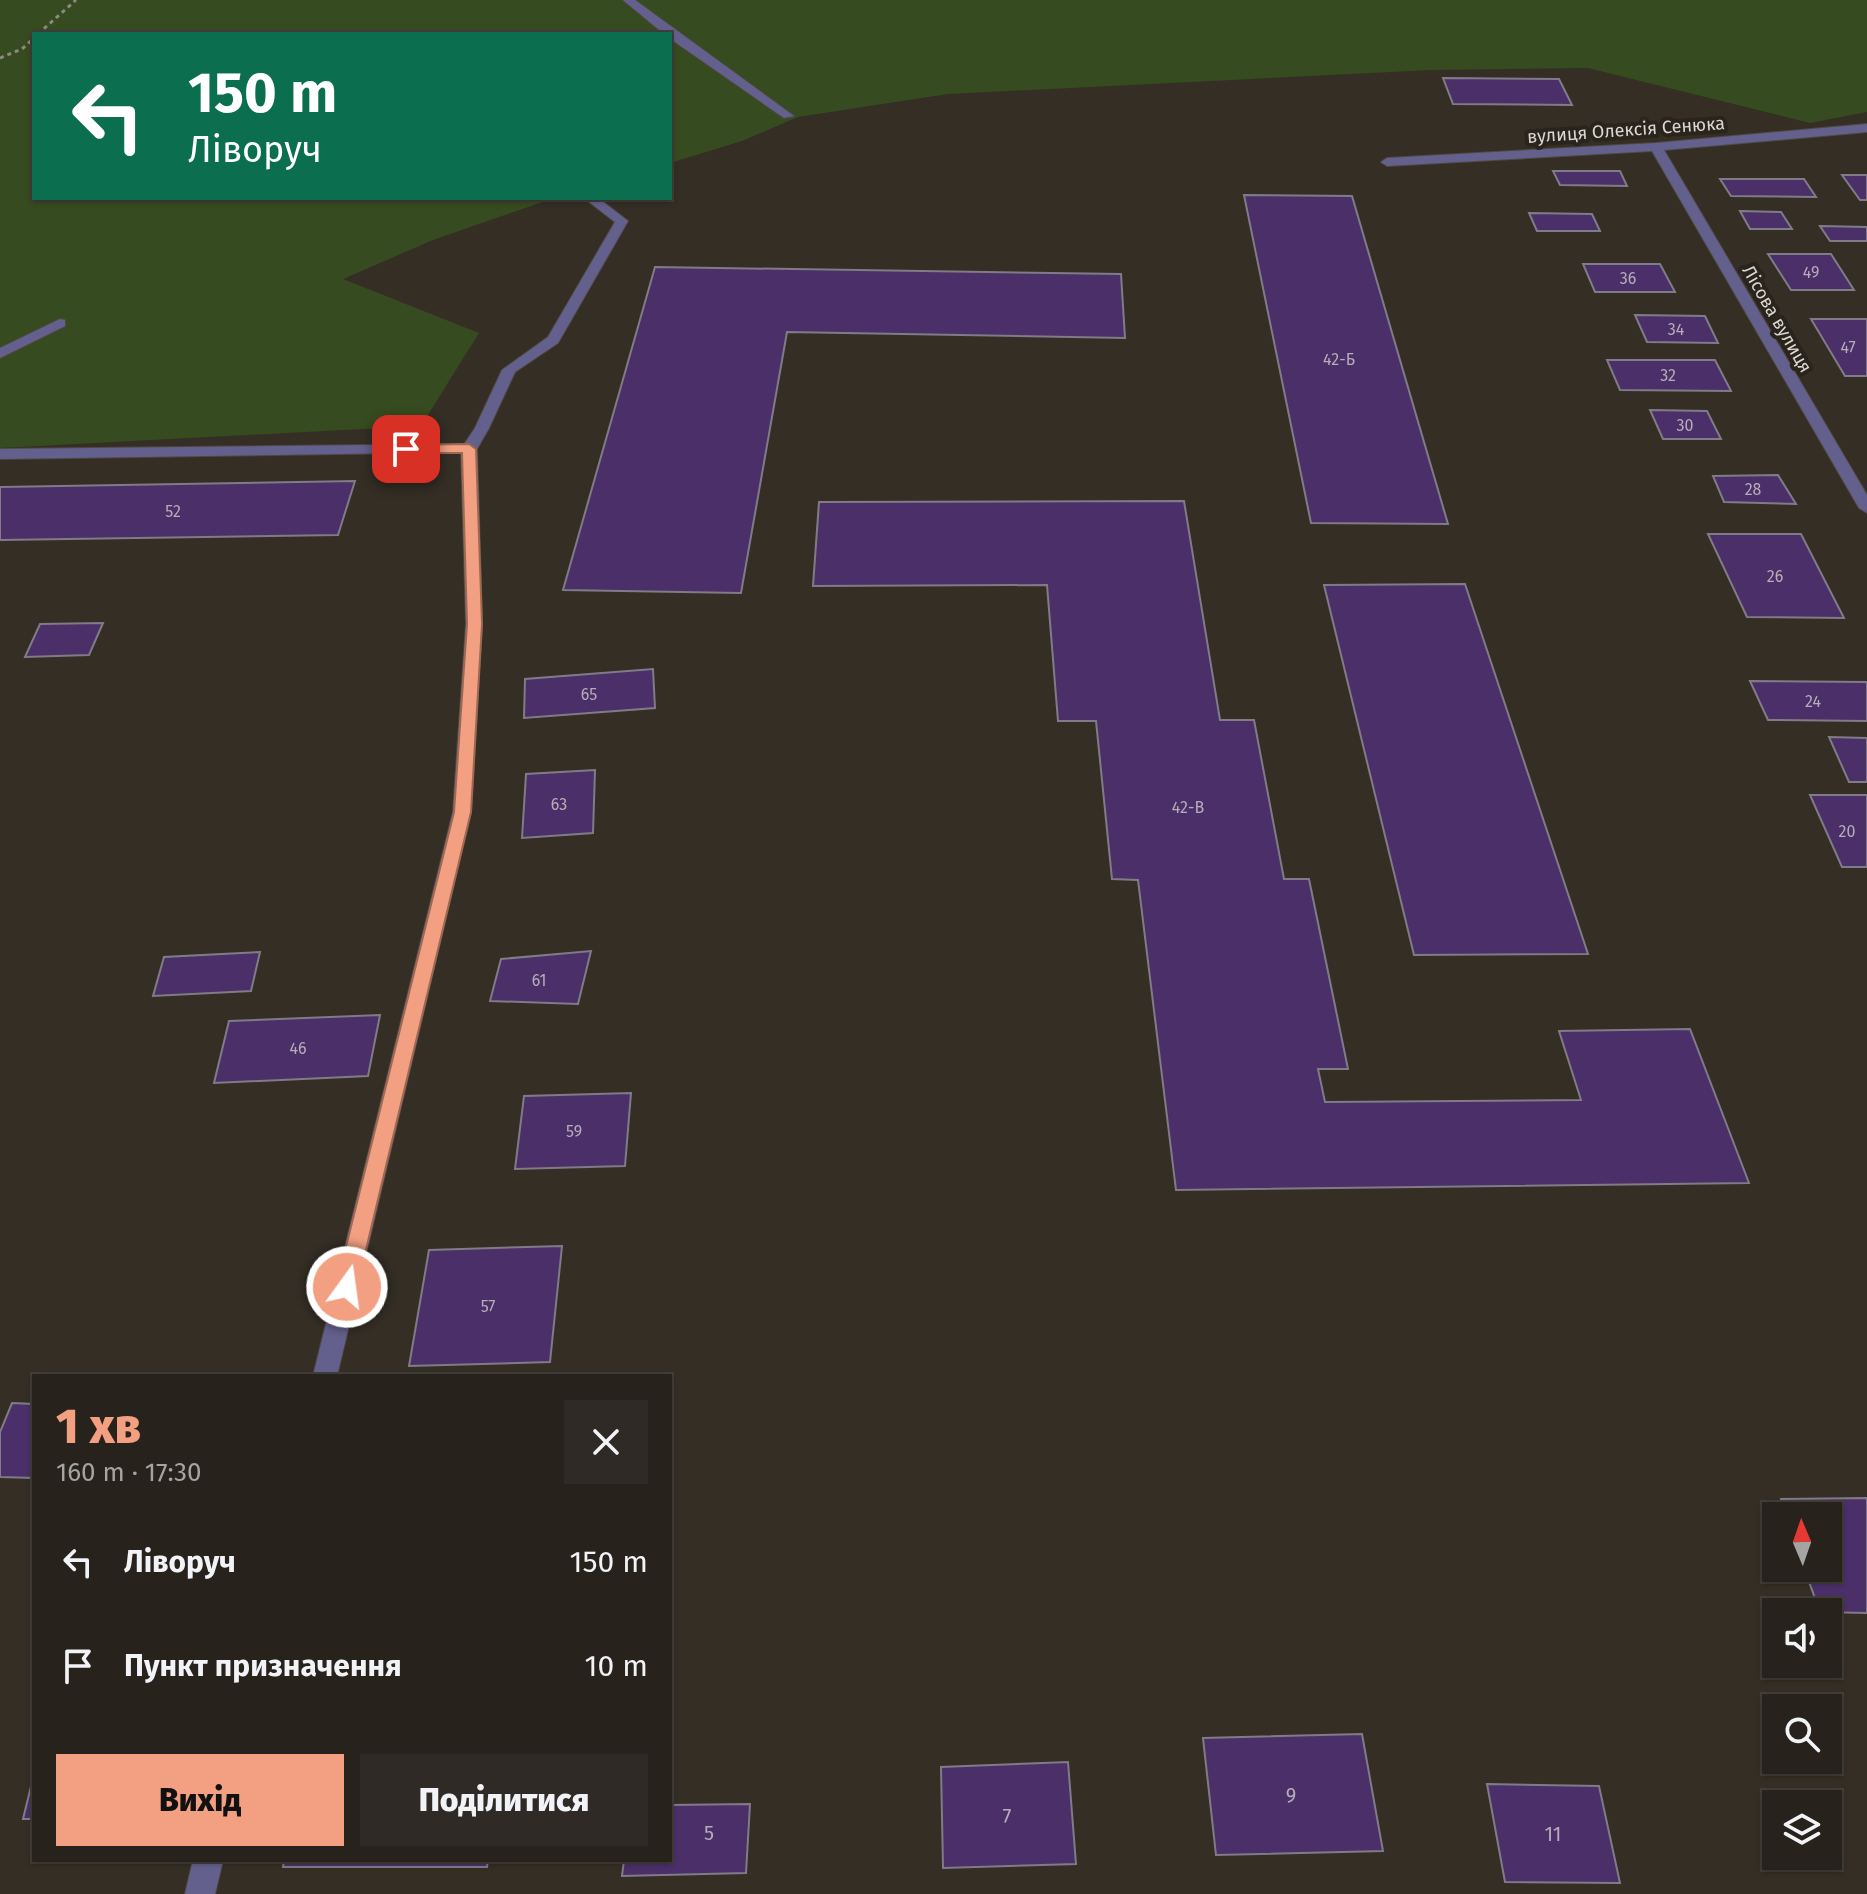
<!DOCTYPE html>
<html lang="uk">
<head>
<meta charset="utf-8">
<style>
	:root { --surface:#27221c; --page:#2f2a25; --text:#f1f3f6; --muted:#a4a4a3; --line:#433f3b; --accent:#f2a081 }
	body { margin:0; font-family:"Fira Sans",sans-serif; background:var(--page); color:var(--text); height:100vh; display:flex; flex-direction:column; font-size:30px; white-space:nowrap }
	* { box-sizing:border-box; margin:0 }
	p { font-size:26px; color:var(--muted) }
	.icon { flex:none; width:44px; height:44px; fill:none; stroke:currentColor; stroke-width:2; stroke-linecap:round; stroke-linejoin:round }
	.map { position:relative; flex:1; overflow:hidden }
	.sheet { position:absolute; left:32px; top:1374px; width:640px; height:488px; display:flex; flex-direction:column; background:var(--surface); border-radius:0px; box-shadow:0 2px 6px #0004,0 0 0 2px var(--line) }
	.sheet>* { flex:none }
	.guide { position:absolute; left:32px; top:32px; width:640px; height:168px; border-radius:0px; box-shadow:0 2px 6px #0004,0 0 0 2px var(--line); background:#0b6e4f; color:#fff; overflow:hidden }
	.needle { width:52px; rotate:358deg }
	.controls { position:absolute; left:1762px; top:1502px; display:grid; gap:16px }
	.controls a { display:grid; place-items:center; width:80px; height:80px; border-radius:0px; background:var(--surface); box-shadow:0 2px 6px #0004,0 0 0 2px var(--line); font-size:40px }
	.pin { position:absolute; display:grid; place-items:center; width:68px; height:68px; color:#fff; margin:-34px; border-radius:16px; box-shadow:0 4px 12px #0006 }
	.me { position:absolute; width:88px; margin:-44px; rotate:14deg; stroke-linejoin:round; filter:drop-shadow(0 0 6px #0008) }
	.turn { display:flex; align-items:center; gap:28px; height:168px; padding:0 24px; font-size:36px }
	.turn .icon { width:104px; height:104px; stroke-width:2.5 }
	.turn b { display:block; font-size:56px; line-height:68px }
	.round { display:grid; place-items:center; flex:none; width:84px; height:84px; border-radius:0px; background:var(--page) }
	.overview { display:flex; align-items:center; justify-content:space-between; height:136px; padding:0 24px }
	h1 { font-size:48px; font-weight:800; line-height:60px; color:var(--accent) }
	.button { display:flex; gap:16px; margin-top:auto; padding:16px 24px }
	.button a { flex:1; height:92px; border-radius:0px; background:var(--accent); color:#111; font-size:32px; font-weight:800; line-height:92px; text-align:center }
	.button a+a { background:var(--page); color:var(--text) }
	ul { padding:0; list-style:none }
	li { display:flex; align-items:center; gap:24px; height:104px; padding:0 24px }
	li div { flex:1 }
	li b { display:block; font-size:30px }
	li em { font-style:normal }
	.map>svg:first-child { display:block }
	.green { fill:#364b1f }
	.building { fill:#4a2f69; stroke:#807b87; stroke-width:2 }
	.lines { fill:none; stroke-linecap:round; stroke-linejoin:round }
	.lane-casing { stroke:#4f4941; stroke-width:2 }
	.street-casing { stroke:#4f4941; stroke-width:2 }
	.path { stroke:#8e8a83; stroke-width:3; stroke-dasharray:4 4; stroke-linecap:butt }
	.lane { fill:#64608d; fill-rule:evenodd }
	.street { fill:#64608d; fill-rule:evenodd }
	.route { fill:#f2a081; stroke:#9d6854; stroke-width:2 }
	.labels { text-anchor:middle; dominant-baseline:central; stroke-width:8; stroke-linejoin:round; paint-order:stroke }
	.number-label { font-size:16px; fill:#b7adb8 }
	.far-street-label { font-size:18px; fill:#dbd7d2; stroke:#2a251c }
	.near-number-label { font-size:20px; fill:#b7adb8 }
</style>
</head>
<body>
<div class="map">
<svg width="1867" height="1894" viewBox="0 0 1867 1894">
	<rect width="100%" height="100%" fill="#342e25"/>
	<path class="green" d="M0 0H1867V112L1810 123 1588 68 1432 70 948 94 798 117 742 141 670 163V34H34V198H554L433 240 343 279 479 333 421 426 0 448Z"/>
	<path class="building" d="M1443 78 1559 79 1572 105 1453 104Z
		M1553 171H1620L1627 186 1560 185Z
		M1842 175H1867V200H1860Z
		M1720 179H1804L1816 197 1731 196Z
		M1244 195 1352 196 1448 524 1311 523Z
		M1740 211 1781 212 1792 229H1750Z
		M1529 213 1592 214 1600 231H1537Z
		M1820 226 1867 227V241H1830Z
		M1768 254H1831L1854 290H1791Z
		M1583 264H1660L1675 292H1595Z
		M655 267 1121 274 1125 338 787 332 741 593 563 590Z
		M1635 315 1705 316 1718 343 1647 342Z
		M1811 319H1867V376H1845Z
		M1607 360H1715L1731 391 1620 390Z
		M1650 410 1707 411 1721 439H1663Z
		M1778 475 1796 504 1724 502 1713 476Z
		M355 481 338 535 0 540V487Z
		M1184 501 1220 720H1254L1284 879H1309L1348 1069H1318L1325 1102 1581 1100 1559 1031 1690 1029 1749 1183 1176 1190 1138 880 1112 879 1096 721H1058L1047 585 813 586 819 502Z
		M1708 534H1801L1844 618 1747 617Z
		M1465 584 1588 954 1414 955 1324 585Z
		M103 623 89 655 25 657 40 624Z
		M653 669 655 708 524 718 525 679Z
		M1750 681 1867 682V721L1768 720Z
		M1829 737 1867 738V782H1849Z
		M595 770 593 833 522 838 526 774Z
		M1810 795H1867V867H1842Z
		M591 951 578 1004 490 1001 501 959Z
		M260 952 251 991 153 996 164 957Z
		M380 1015 368 1076 214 1083 229 1021Z
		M631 1093 625 1166 515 1169 524 1096Z
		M562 1246 550 1362 409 1366 429 1250Z
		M12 1403 34 1404V1478L0 1477V1432Z
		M1867 1498V1613L1820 1612 1804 1568H1828V1516H1786L1781 1499Z
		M1362 1734 1383 1851 1216 1855 1203 1738Z
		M1068 1762 1076 1864 943 1868 941 1767Z
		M34 1774V1819H23Z
		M1487 1784 1599 1786 1620 1883 1505 1882Z
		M750 1804 746 1873 622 1876 624 1860H670V1805Z
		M284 1860H488L487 1867H283Z"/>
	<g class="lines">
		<g class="lane-casing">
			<path id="lane" d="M623 0H635L794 116 784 118 672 40 670 34H664Z
				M584 198H598L628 221 558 343 515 372 489 428 487 431H477L475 428 502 370 548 337 615 222Z
				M60 319 65 320V326L0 358V348Z
				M469 444 474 446V452L0 459V449Z"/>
		</g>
		<g class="street-casing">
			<path id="street" d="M1867 124V132L1664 150 1867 495V513L1859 508 1652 151 1387 166 1381 162 1387 158 1656 143Z
				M482 424 489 428 477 449 482 624 471 812 337 1376H313L453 812 466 624 461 449 477 425Z
				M193 1860H223L215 1894H185Z"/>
		</g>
		<path class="path" d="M38 34 76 0
			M0 58 22 49 34 38"/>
		<use href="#lane" class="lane"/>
		<use href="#street" class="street"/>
	</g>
	<path class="route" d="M469 444 476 449 482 624 471 812 357 1287 354 1293 347 1295 339 1293 336 1287 454 812 467 624 462 453H406L399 449 406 445Z"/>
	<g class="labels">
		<g class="number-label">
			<text x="1811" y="272">49</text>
			<text x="1628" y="278">36</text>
			<text x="1676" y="329">34</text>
			<text x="1848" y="347">47</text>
			<text x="1339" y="359">42-Б</text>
			<text x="1668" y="375">32</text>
			<text x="1685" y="425">30</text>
			<text x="1753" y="489">28</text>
			<text x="173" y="511">52</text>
			<text x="1775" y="576">26</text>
			<text x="589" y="694">65</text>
			<text x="1813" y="701">24</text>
			<text x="559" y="804">63</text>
			<text x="1188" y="807">42-В</text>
			<text x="1847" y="831">20</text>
			<text x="539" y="980">61</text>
			<text x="298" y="1048">46</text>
			<text x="574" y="1131">59</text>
			<text x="488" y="1306">57</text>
		</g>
		<g class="far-street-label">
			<text transform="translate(1626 130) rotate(-4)">вулиця Олексія Сенюка</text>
			<text transform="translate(1777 319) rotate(60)">Лісова вулиця</text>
		</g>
		<g class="near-number-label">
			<text x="1291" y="1795">9</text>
			<text x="1007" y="1816">7</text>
			<text x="709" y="1833">5</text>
			<text x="1553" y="1834">11</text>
		</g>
	</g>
</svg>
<div class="controls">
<a><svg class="needle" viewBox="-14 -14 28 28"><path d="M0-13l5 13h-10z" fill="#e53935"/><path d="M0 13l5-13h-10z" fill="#a4a4a3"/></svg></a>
<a><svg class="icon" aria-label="sound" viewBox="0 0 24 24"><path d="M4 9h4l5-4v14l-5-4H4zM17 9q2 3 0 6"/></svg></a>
<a><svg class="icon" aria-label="search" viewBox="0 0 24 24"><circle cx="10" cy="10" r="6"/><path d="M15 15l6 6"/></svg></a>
<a><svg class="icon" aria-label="layers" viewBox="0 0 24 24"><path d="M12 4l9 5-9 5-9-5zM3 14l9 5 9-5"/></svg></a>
</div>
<div class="pin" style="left:406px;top:449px;background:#d93025"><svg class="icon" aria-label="arrive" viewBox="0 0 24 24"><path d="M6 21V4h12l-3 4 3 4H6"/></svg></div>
<svg class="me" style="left:347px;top:1287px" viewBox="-20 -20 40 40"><circle r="17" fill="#f2a081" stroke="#fff" stroke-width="3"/><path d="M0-11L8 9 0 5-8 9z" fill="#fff"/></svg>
<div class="guide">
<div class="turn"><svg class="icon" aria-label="left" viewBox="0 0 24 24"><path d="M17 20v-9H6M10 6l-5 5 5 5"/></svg><div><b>150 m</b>Ліворуч</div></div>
</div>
<section class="sheet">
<div class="overview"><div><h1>1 хв</h1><p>160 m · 17:30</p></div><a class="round"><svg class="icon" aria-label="close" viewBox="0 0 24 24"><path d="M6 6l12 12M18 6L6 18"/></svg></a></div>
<ul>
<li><svg class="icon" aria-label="left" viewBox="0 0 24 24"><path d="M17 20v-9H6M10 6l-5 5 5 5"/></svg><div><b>Ліворуч</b></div><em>150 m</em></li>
<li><svg class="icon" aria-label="arrive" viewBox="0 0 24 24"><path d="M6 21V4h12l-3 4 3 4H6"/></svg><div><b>Пункт призначення</b></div><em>10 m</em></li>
</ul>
<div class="button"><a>Вихід</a><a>Поділитися</a></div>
</section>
</div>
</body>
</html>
